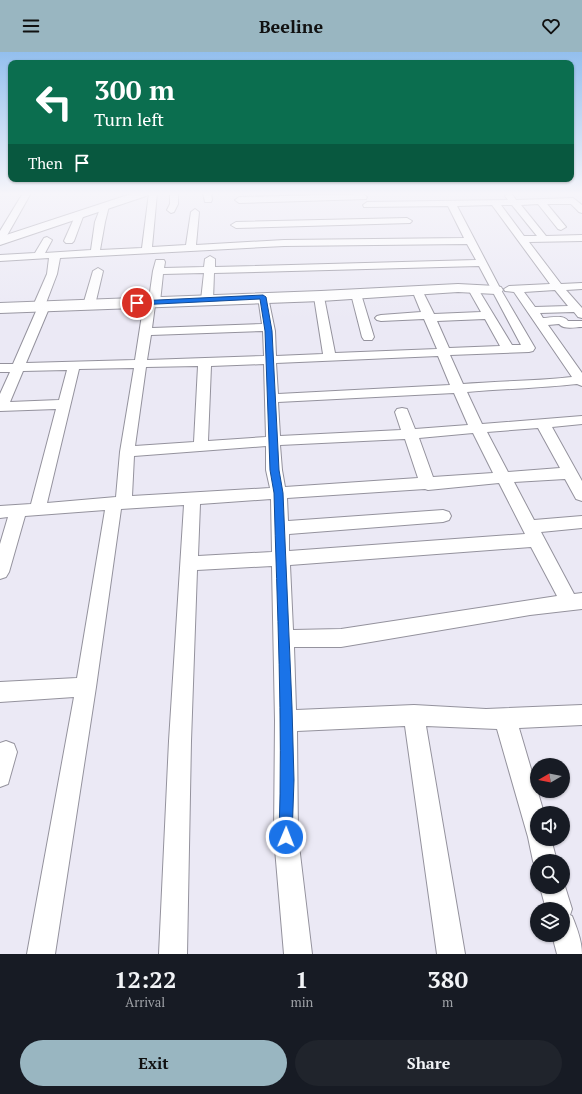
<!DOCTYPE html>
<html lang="en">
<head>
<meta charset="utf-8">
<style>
	:root { --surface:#171b24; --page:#20242c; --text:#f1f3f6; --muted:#9ea1a6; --accent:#99b6c1 }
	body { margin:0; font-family:"PT Serif",serif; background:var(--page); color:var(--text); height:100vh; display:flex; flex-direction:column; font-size:15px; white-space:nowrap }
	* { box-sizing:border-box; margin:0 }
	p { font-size:13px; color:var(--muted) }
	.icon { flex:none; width:22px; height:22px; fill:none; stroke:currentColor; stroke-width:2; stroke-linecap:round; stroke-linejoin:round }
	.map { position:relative; height:902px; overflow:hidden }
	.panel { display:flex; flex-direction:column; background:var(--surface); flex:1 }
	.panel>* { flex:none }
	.banner { position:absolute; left:8px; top:8px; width:566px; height:122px; border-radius:8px; box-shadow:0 1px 3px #0004; background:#0b6e4f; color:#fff; overflow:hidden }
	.needle { width:26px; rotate:260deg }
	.tools { position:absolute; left:530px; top:706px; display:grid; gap:8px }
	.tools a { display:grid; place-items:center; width:40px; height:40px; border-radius:50%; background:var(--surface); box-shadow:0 1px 3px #0004; font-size:20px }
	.pin { position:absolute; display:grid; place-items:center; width:34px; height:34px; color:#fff; margin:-17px; border:2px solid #fff; border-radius:50%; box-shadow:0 1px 4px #0007 }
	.me { position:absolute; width:44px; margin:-22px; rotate:1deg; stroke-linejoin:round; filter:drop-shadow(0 0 3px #0008) }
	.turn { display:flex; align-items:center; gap:14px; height:84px; padding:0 20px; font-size:18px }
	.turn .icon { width:52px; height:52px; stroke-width:2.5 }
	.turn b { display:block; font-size:28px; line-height:34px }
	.then { display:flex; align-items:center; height:38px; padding:0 20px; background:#0003; gap:8px; font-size:15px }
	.eta { display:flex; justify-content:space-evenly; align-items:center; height:68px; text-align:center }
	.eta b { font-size:24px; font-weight:700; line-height:28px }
	.button { display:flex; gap:8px; margin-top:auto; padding:8px 20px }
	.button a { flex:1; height:46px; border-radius:24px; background:var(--accent); color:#111; font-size:16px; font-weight:700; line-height:46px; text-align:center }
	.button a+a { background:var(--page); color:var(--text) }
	header { display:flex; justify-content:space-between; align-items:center; height:52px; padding:0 20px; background:var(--accent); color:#111; font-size:18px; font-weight:700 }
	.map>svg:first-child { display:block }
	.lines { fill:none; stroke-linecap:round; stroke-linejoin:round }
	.street-casing { stroke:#94929d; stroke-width:2 }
	.secondary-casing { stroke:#94929d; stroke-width:2 }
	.street { fill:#fff; fill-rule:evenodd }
	.secondary { fill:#fff; fill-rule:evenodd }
	.route { fill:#1a73e8; stroke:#114b97 }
</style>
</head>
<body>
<header><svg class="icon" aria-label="menu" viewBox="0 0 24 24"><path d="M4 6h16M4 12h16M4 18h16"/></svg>Beeline<svg class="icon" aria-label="heart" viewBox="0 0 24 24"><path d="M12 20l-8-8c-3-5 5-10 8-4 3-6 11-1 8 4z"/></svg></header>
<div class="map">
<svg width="582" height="902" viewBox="0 0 582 902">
	<rect width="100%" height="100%" fill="#ebe9f5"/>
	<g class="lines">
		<g class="street-casing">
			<path id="street" d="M23 141H31L5 187 0 190V179Z
				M149 141H157L152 195 186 193 191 160 195 157 199 160 196 193 284 188 464 186 448 154 364 155 363 153 367 150 508 148 505 144 509 141 512 142 516 148 573 146 582 153V161L579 160 571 152H547L566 175 561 178 558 177 538 152 521 153 546 184 582 183V189L529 190 561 232 582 231V237L566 238 582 256V266L578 265 574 260 540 261 543 266C551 266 563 262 568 269H582V275C575 275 564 278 559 272L548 273 582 321V334L577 332C540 336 504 337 467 340L482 372 582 364V372L552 375 582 429V449L576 447 565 427 514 430 534 468 582 464V476L541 480 574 542 582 541V557L530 563 341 595H294L296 658 414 653 486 657 582 653V673L519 676 544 761H537V787H551L557 809H537V818L533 809 528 785 497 677 426 674 465 902H437L405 674 297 679 298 785 312 902H284L274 785 275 669 272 514 197 518 191 689 187 902H159L169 689 184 453 121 457 96 635 55 902H27L74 645 0 650V630L77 626 105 458 25 464 9 520 6 525 0 527V492L8 465 0 466V454L31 452 56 357 0 359V342L10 320H0V312H13L37 257 33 254 47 222 49 206 0 209V203L35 201 44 186 47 185 52 188 45 201 91 198 95 170 101 154 105 151 109 154 105 170 100 198 142 196ZM492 153 550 232 509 234 504 237 505 239 514 240 572 325C536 329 500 329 463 332L450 303 529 300 533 299 535 296 501 238 457 154ZM501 153H512L537 184H524ZM467 192 476 208 215 215V207L210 204 205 207 204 215 164 216 165 210 164 208H156L153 219 149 247 144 250 135 308 26 311 50 254 46 251 57 222 60 206 284 194ZM479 214 521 293H512L478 237 473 234 468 237 481 260 434 262 422 238 417 235 412 238 421 260 381 263 377 264 375 266 377 268 381 269 424 267 437 297 335 301 324 245 319 242 314 245 323 302 276 304 275 279 268 245 263 242 258 245 262 272 152 276 155 253 160 250 163 222 204 221 201 248 207 251 213 248 214 221ZM555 238 568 254 535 255 524 240ZM485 267 500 294 449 296 437 269ZM263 279 264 304 147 308 151 283ZM438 304 450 333 278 342 276 311ZM264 312 266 385 208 389 211 314ZM198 314 194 390 135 394 146 315ZM134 316 120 400 116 445 47 451 79 317ZM67 318 59 348 10 350 23 319ZM454 341 468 373 415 377 407 357 402 356 397 357 395 360 401 378 280 384 278 350ZM538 376 560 416 508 420 487 380ZM473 381 493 421 433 425 419 386ZM405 387 418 426 285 435 282 418 280 393ZM266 394V418L270 436 132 444 134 404ZM499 431 525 482 289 499V482L443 470 449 468 451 464 449 460 443 458 288 469 287 446 425 437 428 438ZM271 447 272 500 198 504 200 452ZM531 495 557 544 341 577 293 578 290 513Z
				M170 141H178V152L174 160 171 161 167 158 170 152Z
				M203 141H211L212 148 211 150H205Z
				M363 142 367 145 366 147 239 151 235 148 239 145Z
				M80 159 84 162 74 189 72 191H66L64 189 76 162Z
				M407 166 412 169 410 171 236 176 231 173 236 170Z
				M98 216 103 219 95 253 89 256 85 255 83 253 93 219Z
				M356 239 361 242 374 285 372 288H364L362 285 351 242Z
				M6 689 14 692 17 700 8 732 0 735V691Z
				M563 828 572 857 570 863 572 864C577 876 582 889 582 902H557L552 883H563V857H546L540 835H563Z"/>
		</g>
		<g class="secondary-casing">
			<path id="secondary" d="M134 141H151L149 143 0 193V185Z
				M458 232 496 234 501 235 503 238 501 241 496 242 458 240 321 249 0 261V251L321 239Z"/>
		</g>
		<use href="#street" class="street"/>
		<use href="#secondary" class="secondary"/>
	</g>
	<linearGradient id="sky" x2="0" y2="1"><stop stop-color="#93bfee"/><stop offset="0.53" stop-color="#f6f5fa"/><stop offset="1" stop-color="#f6f5fa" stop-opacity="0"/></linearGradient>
	<rect width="582" height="267" fill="url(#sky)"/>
	<path class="route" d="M263 243 266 245 272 279 279 418 283 441 292 655 294 728 292 785 290 790 286 792 281 790 279 785C283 670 277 555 274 441L270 418 265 279 260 247 137 253 134 251 137 249Z"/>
</svg>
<div class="tools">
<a><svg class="needle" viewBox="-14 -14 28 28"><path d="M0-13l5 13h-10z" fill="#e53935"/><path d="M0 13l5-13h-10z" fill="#9ea1a6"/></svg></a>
<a><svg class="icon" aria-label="sound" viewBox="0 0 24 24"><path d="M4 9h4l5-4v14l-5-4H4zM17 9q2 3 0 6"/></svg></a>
<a><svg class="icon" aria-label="search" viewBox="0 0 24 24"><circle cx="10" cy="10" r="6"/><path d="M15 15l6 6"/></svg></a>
<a><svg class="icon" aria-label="layers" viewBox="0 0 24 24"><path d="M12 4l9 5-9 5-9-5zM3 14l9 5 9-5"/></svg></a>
</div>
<div class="pin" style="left:137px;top:251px;background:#d93025"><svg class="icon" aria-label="arrive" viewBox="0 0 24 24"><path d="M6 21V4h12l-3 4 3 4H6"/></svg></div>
<svg class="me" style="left:286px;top:785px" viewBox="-20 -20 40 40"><circle r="17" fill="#1a73e8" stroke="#fff" stroke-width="3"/><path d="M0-11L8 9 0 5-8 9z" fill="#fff"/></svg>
<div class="banner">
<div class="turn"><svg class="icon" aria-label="left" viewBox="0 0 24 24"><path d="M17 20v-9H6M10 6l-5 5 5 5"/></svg><div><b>300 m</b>Turn left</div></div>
<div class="then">Then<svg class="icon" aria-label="arrive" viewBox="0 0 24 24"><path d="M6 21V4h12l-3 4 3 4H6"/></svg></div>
</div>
</div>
<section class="panel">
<div class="eta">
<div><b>12:22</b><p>Arrival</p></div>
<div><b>1</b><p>min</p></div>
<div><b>380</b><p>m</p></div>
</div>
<div class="button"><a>Exit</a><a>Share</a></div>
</section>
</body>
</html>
